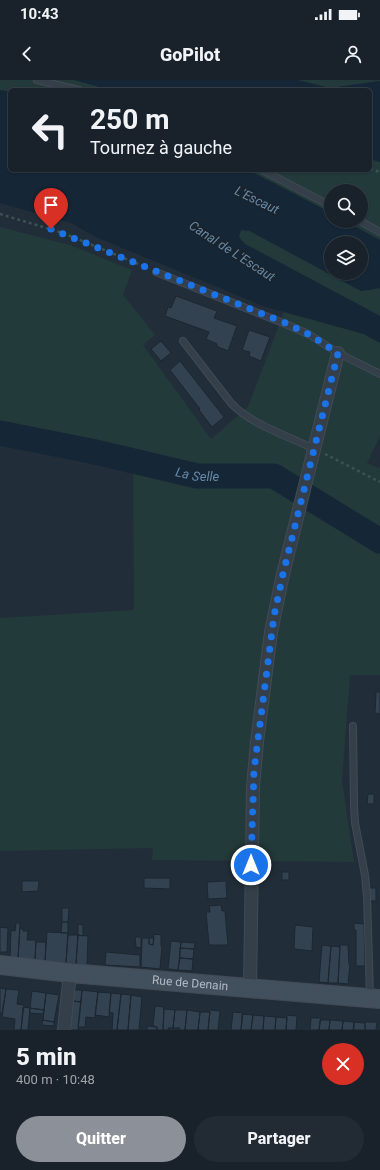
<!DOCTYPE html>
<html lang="fr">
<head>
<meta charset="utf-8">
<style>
	:root { --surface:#19222b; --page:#222a33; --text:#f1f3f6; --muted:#9fa4a9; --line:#373f47; --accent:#8c9099 }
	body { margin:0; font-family:Roboto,sans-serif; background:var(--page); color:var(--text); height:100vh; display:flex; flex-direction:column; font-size:15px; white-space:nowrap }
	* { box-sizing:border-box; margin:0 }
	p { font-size:13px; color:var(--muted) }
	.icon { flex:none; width:22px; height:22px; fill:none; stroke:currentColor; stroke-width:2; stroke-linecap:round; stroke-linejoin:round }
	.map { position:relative; height:950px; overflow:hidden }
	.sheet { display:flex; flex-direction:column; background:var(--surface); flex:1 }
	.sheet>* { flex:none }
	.banner { position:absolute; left:8px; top:8px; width:364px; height:84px; border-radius:6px; box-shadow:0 1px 3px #0004,0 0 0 1px var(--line); background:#19222b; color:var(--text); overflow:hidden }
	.fabs { position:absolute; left:324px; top:104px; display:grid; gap:8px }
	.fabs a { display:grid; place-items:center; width:44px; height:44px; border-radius:50%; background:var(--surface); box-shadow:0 1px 3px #0004,0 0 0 1px var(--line); font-size:20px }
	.pin { position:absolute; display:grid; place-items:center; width:34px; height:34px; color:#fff; margin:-41px -17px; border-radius:50% 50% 50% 0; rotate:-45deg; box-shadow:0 0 4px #0007 }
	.pin .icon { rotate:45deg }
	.me { position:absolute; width:44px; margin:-22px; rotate:0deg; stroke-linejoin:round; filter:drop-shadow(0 0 3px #0008) }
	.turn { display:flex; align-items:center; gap:14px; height:84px; padding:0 16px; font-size:18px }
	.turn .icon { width:52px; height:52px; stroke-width:2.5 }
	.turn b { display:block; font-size:28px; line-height:34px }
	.round { display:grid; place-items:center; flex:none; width:42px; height:42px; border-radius:21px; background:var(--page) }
	.overview { display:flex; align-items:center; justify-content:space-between; height:68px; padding:0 16px }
	h1 { font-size:24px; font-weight:800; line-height:30px }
	.button { display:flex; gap:8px; margin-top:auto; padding:8px 16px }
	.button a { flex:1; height:46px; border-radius:24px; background:var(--accent); color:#fff; font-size:16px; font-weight:800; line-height:46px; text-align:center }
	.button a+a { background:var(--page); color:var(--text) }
	.status { display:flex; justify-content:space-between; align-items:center; height:28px; padding:0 20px; background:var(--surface); direction:ltr }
	.status svg { height:11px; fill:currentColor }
	header { display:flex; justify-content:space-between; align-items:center; height:52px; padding:0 16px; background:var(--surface); font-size:18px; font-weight:800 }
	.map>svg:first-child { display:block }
	.green { fill:#233a3a }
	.water { fill:#152636; fill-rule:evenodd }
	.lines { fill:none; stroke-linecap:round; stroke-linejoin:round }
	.river { stroke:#152636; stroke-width:25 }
	.building { fill:#334250; stroke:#1c2630 }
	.lane-casing { stroke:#414b56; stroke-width:8 }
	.street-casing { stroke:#414b56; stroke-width:14 }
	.secondary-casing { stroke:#414b56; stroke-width:20 }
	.path { stroke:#3b5251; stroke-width:2.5; stroke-dasharray:3 3; stroke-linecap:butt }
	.lane { stroke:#343f49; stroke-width:6 }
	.street { stroke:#343f49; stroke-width:12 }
	.secondary { stroke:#424f5c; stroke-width:18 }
	.route { stroke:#1a73e8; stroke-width:7; stroke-dasharray:0 12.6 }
	.labels { text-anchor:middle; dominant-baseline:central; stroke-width:4; stroke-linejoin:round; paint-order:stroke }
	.street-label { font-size:12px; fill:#afbac6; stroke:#1a242e }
	.water-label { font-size:13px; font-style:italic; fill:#6789a5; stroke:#1a242e }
</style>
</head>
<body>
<div class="status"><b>10:43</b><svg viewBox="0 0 49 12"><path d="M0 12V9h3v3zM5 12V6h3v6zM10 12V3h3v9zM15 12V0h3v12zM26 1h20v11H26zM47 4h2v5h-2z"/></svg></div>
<header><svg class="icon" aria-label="back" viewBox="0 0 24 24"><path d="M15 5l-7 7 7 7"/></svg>GoPilot<svg class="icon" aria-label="person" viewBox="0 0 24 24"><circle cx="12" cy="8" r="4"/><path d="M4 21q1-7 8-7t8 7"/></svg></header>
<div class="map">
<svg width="380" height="950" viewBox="0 0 380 950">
	<rect width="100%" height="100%" fill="#212e39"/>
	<path class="green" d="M0 0H74L111 10H10V12L0 10Z
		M297 0H380V1L330 8Z
		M370 79 380 82V160L345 141H361V111H331V133L248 90H370Z
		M0 147 70 165 132 190 123 215 155 255 143 265 211 359 248 327 284 232 364 254 380 263V356L367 383 380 388V595H350L342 701 354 782 152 780 153 768 0 771V538L134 530 133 390 0 363Z
		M241 150 250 151 361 211 380 208V236L245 164 238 157Z"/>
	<path class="water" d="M74 0H297L330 8 380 1V82L370 79V10H111Z
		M0 10 10 12V90H248L331 133V141H345L380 160V208L361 211 250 151 241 150 239 157 245 164 380 236V263L364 254 263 226 96 157 71 143 0 123ZM331 163H361V193H331Z"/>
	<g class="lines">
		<path class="river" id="s1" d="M0 353 91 371 197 396H274L380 461"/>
	</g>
	<path class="building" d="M176 216 217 231 214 238 237 246 228 271 216 266 217 264 206 259 209 252 165 236 168 227 171 228Z
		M249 250 270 257 261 281 249 276 250 272 242 270Z
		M161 261 171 273 161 281 151 269Z
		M180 281 224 337 212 347 199 330 200 329 170 290Z
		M376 612H380V634L375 633Z
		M368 714H374V724H367Z
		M282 792H289V800H282Z
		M144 798H170V809L144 808Z
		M22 801H39L38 811 22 812Z
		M226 801 227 818 208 819 207 802Z
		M369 808H376V821H370Z
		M221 825 222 831H225L228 865H209L206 832H210L209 826Z
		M62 828H69L68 842H62Z
		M62 842H68V853H61Z
		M16 843H20L18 878 10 877 11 850 15 851Z
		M354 843 364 844 365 886H356V850H354Z
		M78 844 83 845V856L78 855Z
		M295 845 313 847 312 871 294 869Z
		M0 847 8 848 7 872H0Z
		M20 848 23 849V851H28L27 860H36L35 880 18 878Z
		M47 852 68 853 66 883 45 881Z
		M154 854 161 855V866H162L160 889 141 887 142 858H149V864L153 865Z
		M68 855H78L76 884 66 883Z
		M78 855 88 856 87 885 76 884Z
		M135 857H141V868L136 867Z
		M149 858H154L153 865 149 864Z
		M171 861 181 862 178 890 168 889Z
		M36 862H46L45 881 35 880Z
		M181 862 195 863 194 869 180 868Z
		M322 865 331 866 328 903 319 902Z
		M340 865H348L349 885H350L348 904 338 903Z
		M331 866 340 867 338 903H328Z
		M180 868 194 869 193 879 180 878Z
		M106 872 140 875V887L105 885Z
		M180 878 193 879 192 891 178 890Z
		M0 908 6 909 2 933H0Z
		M6 909 19 910 17 924 24 925 21 950H14L15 939 2 937Z
		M74 910H82L81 922 73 921Z
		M82 910 98 912 95 938 86 937 85 947H78Z
		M32 911 46 913 44 930 30 928 28 950H21L23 927 30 928Z
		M98 912 111 913 109 937 95 935Z
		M46 913 59 915 54 942 43 940Z
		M111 913 121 914 117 950H112L113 933 109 932Z
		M121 914 131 915 128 950H117Z
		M131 915 142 917 139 950H128Z
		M73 921 81 922 78 950H70Z
		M155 926 164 927 163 950H157V947L153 946Z
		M30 928 44 930 43 934 30 933Z
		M164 929 175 930 173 948H168V950H163Z
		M175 930H187L185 950H179L180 948H173Z
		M187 930 200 932 198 950H185Z
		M210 930 220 931 218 950H208Z
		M200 932H210L208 950H198Z
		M233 932 243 933 241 950H231Z
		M242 934 253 935 251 950H241Z
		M253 935 264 936 263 950H251Z
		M287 935 297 936 296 950H286Z
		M264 936 276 937 275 950H263Z
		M276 937 287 938 286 950H275Z
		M311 938H321L319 950H310Z
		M43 940 54 942V946L42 945Z
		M320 940H330L329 950H319Z
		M330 940 343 941 342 950H329Z
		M343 941 354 942 353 950H342Z
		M354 942 365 943V950H354Z
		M365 942H377L376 950H365Z
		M147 946 157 947V950H147Z"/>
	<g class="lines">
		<g class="lane-casing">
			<path id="lane" d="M37 0 79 10
				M262 90 331 126
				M360 141 380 152
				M156 192 288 245 310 255 338 273 380 294
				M183 261 231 323C250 344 288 356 314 369
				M353 646 354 726 355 743 365 795 367 816 370 917"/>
		</g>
		<g class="street-casing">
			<path id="street" d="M250 909 253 707 257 662 271 552 283 494 338 273
				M64 950 70 893"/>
		</g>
		<g class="secondary-casing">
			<g id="secondary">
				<path id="s2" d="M0 885 70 893 380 919"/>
			</g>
		</g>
		<path class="path" d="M370 89 380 92
			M0 134 63 153 148 188
			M325 374 380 402"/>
		<use href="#lane" class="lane"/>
		<use href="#street" class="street"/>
		<use href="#secondary" class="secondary"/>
	</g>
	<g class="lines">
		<path class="route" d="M51 149 288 244 310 255 338 273 283 494 274 536 254 690 251 785"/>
	</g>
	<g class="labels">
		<g class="street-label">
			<text stroke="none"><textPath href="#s2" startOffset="191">Rue de Denain</textPath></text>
		</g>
		<g class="water-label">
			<text transform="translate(257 120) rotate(26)">L'Escaut</text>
			<text transform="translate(232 171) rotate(33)">Canal de L'Escaut</text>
			<text stroke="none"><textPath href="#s1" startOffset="202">La Selle</textPath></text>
		</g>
	</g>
</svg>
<div class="fabs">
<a><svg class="icon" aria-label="search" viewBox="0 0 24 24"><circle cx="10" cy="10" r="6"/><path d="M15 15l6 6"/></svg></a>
<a><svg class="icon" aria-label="layers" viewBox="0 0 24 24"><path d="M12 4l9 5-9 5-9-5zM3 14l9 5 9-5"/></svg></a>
</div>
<div class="pin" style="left:51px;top:149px;background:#d93025"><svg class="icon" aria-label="arrive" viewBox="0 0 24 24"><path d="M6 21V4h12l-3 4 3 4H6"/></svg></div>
<svg class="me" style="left:251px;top:785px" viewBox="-20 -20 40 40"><circle r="17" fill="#1a73e8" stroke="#fff" stroke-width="3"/><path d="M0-11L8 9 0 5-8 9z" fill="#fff"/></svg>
<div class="banner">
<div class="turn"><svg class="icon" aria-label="left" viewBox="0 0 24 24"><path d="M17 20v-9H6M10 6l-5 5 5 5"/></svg><div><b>250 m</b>Tournez à gauche</div></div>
</div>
</div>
<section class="sheet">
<div class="overview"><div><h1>5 min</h1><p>400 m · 10:48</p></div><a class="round" style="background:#d93025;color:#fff"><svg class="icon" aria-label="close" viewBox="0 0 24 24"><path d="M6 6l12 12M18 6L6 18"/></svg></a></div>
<div class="button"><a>Quitter</a><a>Partager</a></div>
</section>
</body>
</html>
